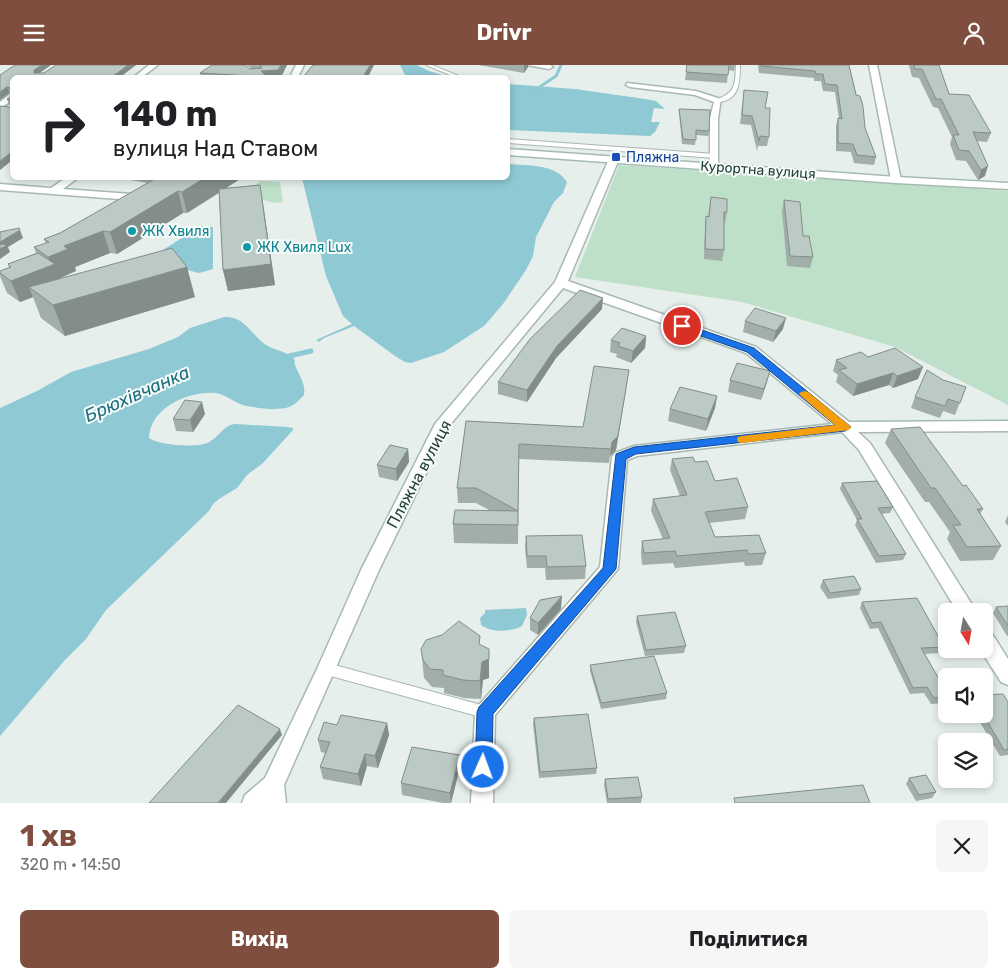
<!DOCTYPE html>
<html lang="uk">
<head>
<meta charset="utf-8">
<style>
	:root { --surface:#fff; --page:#f6f6f6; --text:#202124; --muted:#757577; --accent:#7f4e3f }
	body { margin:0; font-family:Rubik,sans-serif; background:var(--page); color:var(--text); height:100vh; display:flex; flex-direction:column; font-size:19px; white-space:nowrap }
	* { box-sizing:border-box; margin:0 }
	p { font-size:16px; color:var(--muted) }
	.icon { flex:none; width:28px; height:28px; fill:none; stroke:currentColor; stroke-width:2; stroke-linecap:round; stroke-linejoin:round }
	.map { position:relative; height:738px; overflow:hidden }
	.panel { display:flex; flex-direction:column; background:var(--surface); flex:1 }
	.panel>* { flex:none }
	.banner { position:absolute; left:10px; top:10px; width:500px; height:105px; border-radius:8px; box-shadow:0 2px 8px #0003; background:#fff; color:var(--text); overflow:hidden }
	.needle { width:32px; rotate:169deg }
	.tools { position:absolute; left:938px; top:538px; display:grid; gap:10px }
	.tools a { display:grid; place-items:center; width:55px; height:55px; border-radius:8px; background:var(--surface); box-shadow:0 2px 8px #0003; font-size:25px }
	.pin { position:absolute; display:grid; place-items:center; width:42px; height:42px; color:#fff; margin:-21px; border:2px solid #fff; border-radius:50%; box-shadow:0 1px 5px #0007 }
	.me { position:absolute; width:55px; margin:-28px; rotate:2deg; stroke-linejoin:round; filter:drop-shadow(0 0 4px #0008) }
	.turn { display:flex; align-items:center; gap:18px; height:105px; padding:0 20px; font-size:22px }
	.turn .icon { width:65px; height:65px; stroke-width:2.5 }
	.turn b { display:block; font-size:35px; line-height:42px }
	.round { display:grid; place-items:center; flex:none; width:52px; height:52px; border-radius:8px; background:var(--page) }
	.overview { display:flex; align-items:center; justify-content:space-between; height:85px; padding:0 20px }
	h1 { font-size:30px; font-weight:700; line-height:38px; color:var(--accent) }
	.primary-button { display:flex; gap:10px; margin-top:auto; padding:10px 20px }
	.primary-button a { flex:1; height:58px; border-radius:8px; background:var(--accent); color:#fff; font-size:20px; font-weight:700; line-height:58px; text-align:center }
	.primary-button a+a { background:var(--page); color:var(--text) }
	header { display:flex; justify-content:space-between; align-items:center; height:65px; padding:0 20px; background:var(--accent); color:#fff; font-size:22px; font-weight:700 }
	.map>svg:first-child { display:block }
	.green { fill:#bfe0c8 }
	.water { fill:#8ec9d4 }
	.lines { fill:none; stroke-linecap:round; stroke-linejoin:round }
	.stream-far1 { stroke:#8ec9d4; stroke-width:3 }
	.stream { stroke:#8ec9d4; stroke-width:5 }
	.service-casing { stroke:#a8b8b2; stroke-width:2 }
	.minor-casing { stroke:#a8b8b2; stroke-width:3 }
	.secondary-casing { stroke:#a4bbb3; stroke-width:3 }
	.service { fill:#fff; fill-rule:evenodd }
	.minor { fill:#fff; fill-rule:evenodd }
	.secondary { fill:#fff; fill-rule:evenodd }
	.wall { fill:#a1aea9 }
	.shaded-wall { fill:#838d89 }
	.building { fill:#bbcac4; stroke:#838d89 }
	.route { fill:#1a73e8; stroke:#114b97 }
	.slow { fill:#f59e0b }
	.transit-dot { fill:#1a4fb4; stroke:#f7fbf9; stroke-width:2 }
	.culture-dot { fill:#0f9aa8; stroke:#f7fbf9; stroke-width:2 }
	.labels { text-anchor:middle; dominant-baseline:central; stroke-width:4; stroke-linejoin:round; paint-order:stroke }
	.far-transit-label { font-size:14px; fill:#164399; stroke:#f7fbf9; text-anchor:start }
	.far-street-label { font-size:14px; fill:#24423a; stroke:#f7fbf9 }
	.far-culture-label { font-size:14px; fill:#0d838f; stroke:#f7fbf9; text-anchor:start }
	.street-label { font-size:16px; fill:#24423a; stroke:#f7fbf9 }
	.water-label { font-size:18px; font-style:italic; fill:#1c6f80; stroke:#f7fbf9 }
</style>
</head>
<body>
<header><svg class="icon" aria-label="menu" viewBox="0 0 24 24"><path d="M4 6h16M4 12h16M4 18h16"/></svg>Drivr<svg class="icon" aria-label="person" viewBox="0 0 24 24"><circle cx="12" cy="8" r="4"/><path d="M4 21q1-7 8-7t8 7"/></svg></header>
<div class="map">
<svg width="1008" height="738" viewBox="0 0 1008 738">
	<rect width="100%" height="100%" fill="#e6efeb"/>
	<path class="green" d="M619 100 1008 126V340L895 282 742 237 575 212Z
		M260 116 280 117 283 137 274 138 260 134 233 138Z"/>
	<path class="water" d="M400 0H417L429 6 449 12H406Z
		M508 19 575 24 645 34 656 36 665 44 654 43 651 57H660L655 67 650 71 508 65Z
		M508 99C527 101 555 98 567 117L563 128 554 137 536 172 533 191 526 205 503 239 484 261 444 287 411 298 405 297 395 291 354 261 324 273 319 277 316 275 352 259 343 251 326 211 302 113 508 112Z
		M201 161 213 162V204L199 208 151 196 150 193Z
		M224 252C246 251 251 271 268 281 277 286 286 286 293 293 296 296 294 296 295 300 299 311 306 318 304 330 300 334 295 340 289 342 277 346 256 343 243 340 233 337 226 329 215 328 188 326 150 343 149 373 158 380 196 383 207 378 218 374 223 360 235 359L288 362 293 363V365L263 398 247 410 237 423 219 434 213 439 209 446 106 545 86 574 65 595 0 671V343L37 326 71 307 149 284 178 272 190 263Z
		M526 543 527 550 522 561C510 567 492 568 481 560L480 553 485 548V545Z"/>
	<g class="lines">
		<path class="stream-far1" d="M535 25 556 11 561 0"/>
		<path class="stream" d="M285 292 311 286"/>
		<g class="service-casing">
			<path id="service" d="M426 0H432L461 12H455Z
				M736 0H740C740 18 739 37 716 37V35C736 27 735 20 736 0Z
				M508 74 715 89 718 91 715 93 508 78Z
				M327 598 485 641 490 643 492 647 490 651 485 653 327 610 322 608 320 604 322 600Z"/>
		</g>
		<g class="minor-casing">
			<path id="minor" d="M149 0H158L142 12H134Z
				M527 0H550L553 2 549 4Z
				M869 0H877L901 115 896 118 891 115Z
				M627 18 696 26 721 34 718 53V103L715 104 710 101V53L714 37 695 30 630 22 626 20Z
				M9 30H12V36L0 43V37Z
				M614 91 619 94 568 216 756 282 849 357 1008 356V366L858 367 870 378 976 546H957L859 385 842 367 637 391 627 395 618 504 495 650 493 738H471L475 647 478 641 600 502 612 392 615 388 634 381 832 359 746 288 563 223 449 361 379 505 284 720 286 738H242L245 730 265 713 317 604 361 505 435 359 555 217 609 94Z
				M67 112H79L63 124 145 130 150 133 145 136 0 125V119L51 123Z
				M984 565 991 567 1008 594V620L1001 617 980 584H984Z"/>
		</g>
		<g class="secondary-casing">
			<path id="secondary" d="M296 0H304L298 12H290Z
				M508 84 896 112 1008 118V124L896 118 508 90Z"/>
		</g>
		<use href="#service" class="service"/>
		<use href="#minor" class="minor"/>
		<use href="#secondary" class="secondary"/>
	</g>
	<path class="wall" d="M51 0 40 8H44L56 0H136L120 12H12V95L0 105 11 42V40H9L7 34 12 30V29L9 28 0 35V10Z
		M247 0H287L281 12H201L200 8 252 4Z
		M478 0H528V2L524 8Z
		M687 0H735L734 6 728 5 727 18 685 15Z
		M758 0H849L865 63 876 92 874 100 854 98 851 87 836 86V61L838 53 839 54 835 27 823 26 821 16H814V13L759 8Z
		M909 0H939L949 29 991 68 987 77 977 76 985 111 978 115 966 96 956 95 950 79 952 72 938 43 933 42 919 13 912 12Z
		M744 25 765 43 769 72 767 81H758L757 86 751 60 740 59Z
		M679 44 709 66 708 71 696 70 695 80 682 79 679 48Z
		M81 112H110L105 115 97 114 94 115Z
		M113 112H240V114L226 123 260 120 263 139 275 220 228 226 223 205 219 128 187 148H183L117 189 110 188 75 202 76 206 60 213 195 232 65 271 41 253 33 232 20 237 7 228 0 211V206L9 203 8 199 36 188 34 182 46 178 44 174 60 168 148 118Z
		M711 132 727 147 725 158 724 157V185L722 196 704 194 705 162 706 151 708 152Z
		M784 135 803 171 813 192 810 203 787 201 782 146Z
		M602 244 556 293 527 337 498 329V317Z
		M745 256 783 264 773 277 743 267Z
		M646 271 645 283 631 298 616 292 617 289 610 287 611 275Z
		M868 292 918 314 893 323 889 320 853 331 836 317 838 310 833 306 836 295Z
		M730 315 767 317 761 335 728 327Z
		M943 315 966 322 955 350 943 346 940 353 911 343 915 332Z
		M627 319 616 385 610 391 609 398 519 394 518 479 454 478 453 459 491 446 476 438H458L457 423 466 356 583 362Z
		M717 331 715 343 706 366 668 356 670 344Z
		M205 349 193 367 176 366 173 354Z
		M891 364 963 421 983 444 980 449 1001 481 993 495 960 496 947 474 950 467 929 437H925L885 378Z
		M408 384 409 397 397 416 379 412 377 400Z
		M672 394 695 397 715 416 748 442 745 454 709 458 715 472 766 488 762 500 745 501 744 497 675 503 673 498 642 500 641 488 642 476 663 474 651 446 653 434 680 431 670 405Z
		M842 418 893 442 890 448 881 449 906 489 903 495 876 498 855 460 857 455 840 424Z
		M1008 450V461L1005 457Z
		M526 471 586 501 585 514 546 515 545 503H527L525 483Z
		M823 515 861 524 859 530 828 534 820 522Z
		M862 537 944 582 940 588 925 589 946 626V638L931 639 924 628 910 629 878 563 870 564 860 543Z
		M1008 541V571H1007L993 548 996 542Z
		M561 544 538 570 530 565V553Z
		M637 551 686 581 684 588 645 591 636 557Z
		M480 580 489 613 483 615 481 634 464 633 444 628V623L432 622 424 613 421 584Z
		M590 600 667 628 666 634 601 644 590 606Z
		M1008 637V690L1000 691 975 649H984Z
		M534 653 597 703 596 709 539 713 533 659Z
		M387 658 389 670 378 703 367 701 361 721 323 714 320 702 325 688 321 687 318 675 337 660Z
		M460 690V702L451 738H443L402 730 401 718Z
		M909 713 936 727 932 733 916 736 906 719Z
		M605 714 642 732 641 738H607L604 720Z"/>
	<path class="shaded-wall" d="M42 0H51L36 10 34 8V5Z
		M128 0H136L120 12H112Z
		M281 0H287L281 12H267L261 6Z
		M370 0H374L368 12H363Z
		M524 0H528V2L524 8Z
		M7 22 9 28 0 35V27Z
		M12 87V95L0 105V96Z
		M988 101 985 111 978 115 981 105Z
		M206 112H240V114L187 148 182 127Z
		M260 120 263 139 275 220 228 226 223 205Z
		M178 126 183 148 117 189 110 167Z
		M20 165 23 173 8 182 10 187 0 194V177Z
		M103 166 110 188 75 202 76 206 60 213 62 220 29 222 33 232 20 237 11 216 51 200 48 192 64 181Z
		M187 202 195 232 65 271 53 240Z
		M603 233 602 244 556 293 527 337V325L557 281Z
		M786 253 783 264 773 277 776 266Z
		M646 271 645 283 631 298 633 286Z
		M923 302 918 314 893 323 897 311Z
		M629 305 616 385 610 391 609 398 612 377Z
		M770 306 767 317 761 335 764 324Z
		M893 308 889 320 853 331 857 319Z
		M717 331 715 343 706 366 708 354Z
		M202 337 205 349 193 367 190 355Z
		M408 384 409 397 397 416 396 404Z
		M562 531 561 544 538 570V558Z
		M489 584V613L483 615 481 634 480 616 482 597Z
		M387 658 389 670 378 703 375 691Z
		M280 664 282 670 226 738H218Z
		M365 689 367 701 361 721 358 709Z
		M460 690V702L451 738 450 728Z"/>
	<path class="building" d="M15 0H42L34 5V8H44L56 0H128L112 12H12V87L0 96V41L11 42V35L7 34 12 30V24L7 22 0 27V10Z
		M212 0H245L250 4 262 3 260 0H281L278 5 261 6 267 12 200 8Z
		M313 0H370L363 12H303Z
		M687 0H729L728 10 686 7Z
		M760 0H849L856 30 860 31 863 41 865 63 876 92 857 90 853 79 838 78V53L842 54 837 20 825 19 823 9H816L815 6 761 1Z
		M914 0H939L949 29 969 30 991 68 973 67 988 101 981 105 969 86 959 85 953 70H959L941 34H936L922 4H915Z
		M744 25 768 27 765 43H770L769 72 760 71 759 76 752 51 742 50Z
		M679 44 710 45 709 66 696 65V75L683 74Z
		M158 112H206L182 127 178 126 110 167 103 166 64 181 68 184 48 192 34 182 49 177 44 174 60 168Z
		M260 120 271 199 223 205 219 124Z
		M711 132 727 134V147H724V185L705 184 706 151 709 152Z
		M784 135 800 137 803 171H809L813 192 790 191Z
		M19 163 20 165 0 177V167Z
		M0 179 7 180 0 184Z
		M172 183 187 202 53 240 29 222Z
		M38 188 55 199 11 216 0 208V206L11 202 8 199Z
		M580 225 603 233 557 281 527 325 498 317 530 274Z
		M755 243 786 253 776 266 745 256Z
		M622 263 646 271 633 286 618 281 620 278 611 275Z
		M895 283 923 302 897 311 893 308 857 319 839 305 847 303 836 295 861 287 868 292Z
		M737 298 770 306 764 324 730 315Z
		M594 301 629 305 618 371 612 377 611 384 519 379 518 446 476 423H457L466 356 583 362Z
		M927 305 943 315 966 322 960 338 948 334 945 341 915 332Z
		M680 322 717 331 708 354 670 344Z
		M185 335 202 337 190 355 173 354Z
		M920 362 963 421 966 420 983 444H977L1001 481 967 482 953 460H961L935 423H931L891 364Z
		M390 380 408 384 396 404 377 400Z
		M693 392 695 397 707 396 715 416 737 413 748 442 705 447 715 472 759 470 766 488 748 489 747 485 677 491 675 486 644 488 642 476 670 473 653 434 687 430 672 394Z
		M877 416 893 442 878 443 906 489 879 491 857 454H862L842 418Z
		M455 445 518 446V460L453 459Z
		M582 470 586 501 547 502 546 491H527L526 471Z
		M854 511 861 524 830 528 823 515Z
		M562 531 538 558 530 553 540 535Z
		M917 533 944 582 921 583 946 626V632L934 633 927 622 913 623 881 557 872 558 862 537Z
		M1008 541V561L996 542Z
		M675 547 686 581 646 585 637 551Z
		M459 556 480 571 479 579 489 584V594L482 597 480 616 463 615 443 610V605L430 604 423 595 421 584 426 575 442 570Z
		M654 591 667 628 601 638 590 600Z
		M1003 629 1008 637V684L1004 685 983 649H984V630Z
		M238 640 280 664 218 738H149Z
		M588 649 597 703 540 707 534 653Z
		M341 650 387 658 375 691 365 689 358 709 320 702 330 677 318 675 324 657 337 660Z
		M412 682 460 690 450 728 401 718Z
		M926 710 936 727 919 730 909 713Z
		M638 712 642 732 608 734 605 714Z
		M863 720 870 738H735L734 733Z"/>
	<path class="route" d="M682 258 754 283 851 362 845 366 636 389 626 394 616 504 493 649 492 702 489 707 483 709 477 707 475 702 477 647 479 642 603 503 616 389 634 382 835 360 747 287 678 263 677 261Z"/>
	<path class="slow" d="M805 326 808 327 849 360 851 362 849 365 742 378 738 377 737 374 738 372 742 371 835 360 801 331 799 329 801 327Z"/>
	<rect class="transit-dot" x="611" y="87" width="10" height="10" rx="2.5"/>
	<g class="culture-dot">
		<circle cx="132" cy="166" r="5"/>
		<circle cx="247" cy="182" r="5"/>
	</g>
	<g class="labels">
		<g class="far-transit-label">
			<text x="626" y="92">Пляжна</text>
		</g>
		<g class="far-street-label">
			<text transform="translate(758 105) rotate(4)">Курортна вулиця</text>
		</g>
		<g class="far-culture-label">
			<text x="142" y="166">ЖК Хвиля</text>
			<text x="257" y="182">ЖК Хвиля Lux</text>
		</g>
		<g class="street-label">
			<text transform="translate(419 409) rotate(-62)">Пляжна вулиця</text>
		</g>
		<g class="water-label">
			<text transform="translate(137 329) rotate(-24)">Брюхівчанка</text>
		</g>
	</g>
</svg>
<div class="tools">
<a><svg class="needle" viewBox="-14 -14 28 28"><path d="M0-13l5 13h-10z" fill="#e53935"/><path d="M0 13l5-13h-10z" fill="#757577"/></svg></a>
<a><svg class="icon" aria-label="sound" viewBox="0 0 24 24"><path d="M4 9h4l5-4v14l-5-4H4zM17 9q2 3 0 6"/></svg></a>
<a><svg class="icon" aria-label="layers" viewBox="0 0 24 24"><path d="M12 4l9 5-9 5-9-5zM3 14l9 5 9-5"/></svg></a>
</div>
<div class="pin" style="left:682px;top:261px;background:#d93025"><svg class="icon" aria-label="arrive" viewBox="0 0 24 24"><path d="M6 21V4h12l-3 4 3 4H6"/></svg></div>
<svg class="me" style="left:483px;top:702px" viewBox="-20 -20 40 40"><circle r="17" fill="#1a73e8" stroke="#fff" stroke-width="3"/><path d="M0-11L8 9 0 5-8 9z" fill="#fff"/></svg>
<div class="banner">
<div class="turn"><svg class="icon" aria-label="right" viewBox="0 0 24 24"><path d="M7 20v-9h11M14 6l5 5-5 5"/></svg><div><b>140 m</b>вулиця Над Ставом</div></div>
</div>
</div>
<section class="panel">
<div class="overview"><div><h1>1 хв</h1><p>320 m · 14:50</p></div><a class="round"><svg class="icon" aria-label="close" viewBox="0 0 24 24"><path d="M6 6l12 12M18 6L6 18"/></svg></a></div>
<div class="primary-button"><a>Вихід</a><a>Поділитися</a></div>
</section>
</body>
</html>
